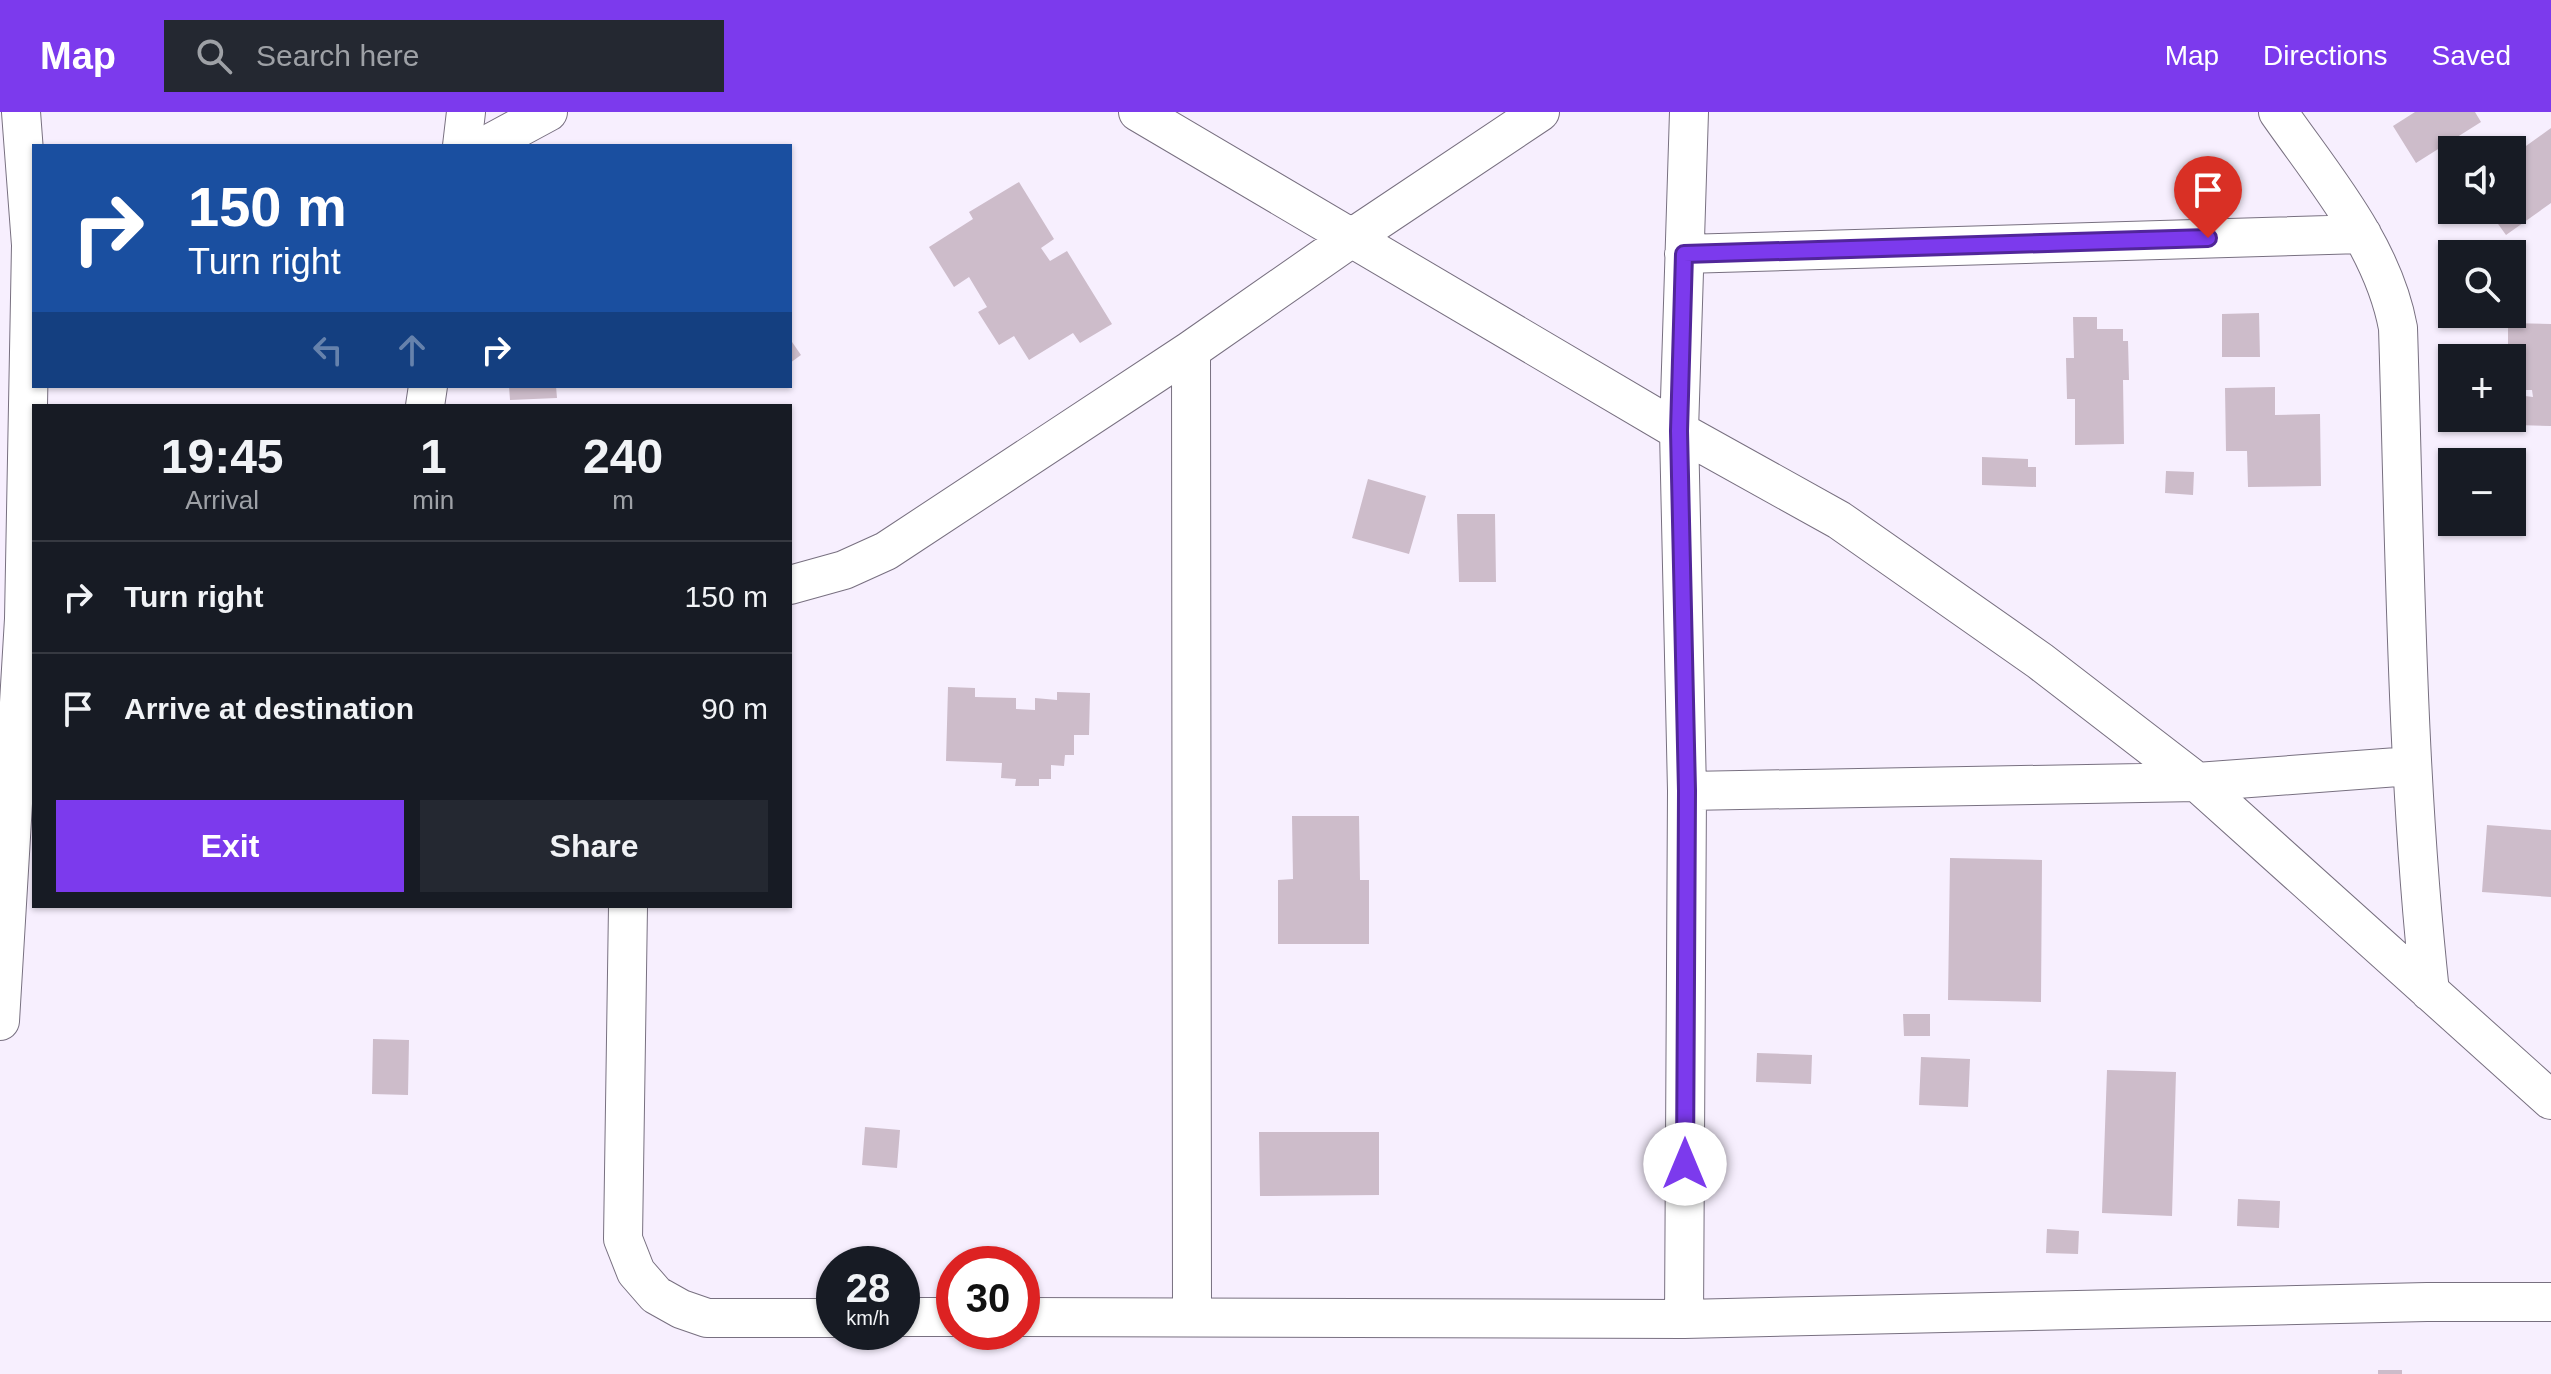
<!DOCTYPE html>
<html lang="en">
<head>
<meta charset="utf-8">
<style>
	:root { --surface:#171b24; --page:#242831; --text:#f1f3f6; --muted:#9ea1a6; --line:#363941; --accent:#7c3aed }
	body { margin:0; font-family:Helvetica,sans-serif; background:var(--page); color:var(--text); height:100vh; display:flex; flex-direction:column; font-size:30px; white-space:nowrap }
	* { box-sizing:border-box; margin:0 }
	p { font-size:26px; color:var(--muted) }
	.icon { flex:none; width:44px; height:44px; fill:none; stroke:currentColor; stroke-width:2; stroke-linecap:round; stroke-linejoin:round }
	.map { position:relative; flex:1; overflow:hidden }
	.drawer { position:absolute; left:32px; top:292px; width:760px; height:504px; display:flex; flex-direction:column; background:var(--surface); border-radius:0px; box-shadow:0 2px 6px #0004 }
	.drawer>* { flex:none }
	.top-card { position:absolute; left:32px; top:32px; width:760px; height:244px; border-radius:0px; box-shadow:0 2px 6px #0004; background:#1a4fa0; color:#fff; overflow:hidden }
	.tools { position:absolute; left:2438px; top:24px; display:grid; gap:16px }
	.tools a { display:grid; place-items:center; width:88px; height:88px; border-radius:0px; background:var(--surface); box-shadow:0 2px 6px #0004; font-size:40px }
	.speed { position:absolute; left:816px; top:1134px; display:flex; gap:16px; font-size:40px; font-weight:700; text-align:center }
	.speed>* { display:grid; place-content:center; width:104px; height:104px; border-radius:50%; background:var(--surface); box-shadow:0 2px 6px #0004; line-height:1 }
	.speed small { font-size:20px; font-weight:400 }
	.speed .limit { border:12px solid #d22; background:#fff; color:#111 }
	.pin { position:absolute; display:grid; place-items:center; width:68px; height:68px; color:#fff; margin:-82px -34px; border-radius:50% 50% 50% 0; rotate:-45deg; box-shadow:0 0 8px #0007 }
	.pin .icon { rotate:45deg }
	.me { position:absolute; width:88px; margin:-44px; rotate:0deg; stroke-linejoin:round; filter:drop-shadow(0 0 6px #0008) }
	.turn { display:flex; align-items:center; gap:28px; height:168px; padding:0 24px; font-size:36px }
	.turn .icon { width:104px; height:104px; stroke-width:2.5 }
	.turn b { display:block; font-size:56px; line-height:68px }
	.lanes { display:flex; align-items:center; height:76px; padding:0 24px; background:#0003; justify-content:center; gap:40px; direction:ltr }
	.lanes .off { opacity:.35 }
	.eta { display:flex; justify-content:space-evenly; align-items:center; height:136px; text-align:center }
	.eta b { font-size:48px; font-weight:600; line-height:56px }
	.action { display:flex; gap:16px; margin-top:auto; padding:16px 24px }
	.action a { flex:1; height:92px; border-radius:0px; background:var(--accent); color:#fff; font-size:32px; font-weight:600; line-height:92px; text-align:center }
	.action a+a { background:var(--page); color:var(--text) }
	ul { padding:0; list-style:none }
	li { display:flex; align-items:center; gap:24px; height:112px; padding:0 24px; border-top:2px solid var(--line) }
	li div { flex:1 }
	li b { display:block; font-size:30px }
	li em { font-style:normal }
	header { display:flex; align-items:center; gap:48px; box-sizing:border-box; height:112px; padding:0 40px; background:var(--accent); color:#fff }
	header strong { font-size:38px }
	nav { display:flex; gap:44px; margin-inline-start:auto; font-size:28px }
	.search { width:560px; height:72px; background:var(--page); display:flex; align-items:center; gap:20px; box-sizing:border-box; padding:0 28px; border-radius:0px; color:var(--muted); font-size:30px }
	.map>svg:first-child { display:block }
	.building { fill:#cdbcca }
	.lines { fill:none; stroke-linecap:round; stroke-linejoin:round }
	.street-casing { stroke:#787080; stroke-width:40 }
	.street { stroke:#fff; stroke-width:38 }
	.route-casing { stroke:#51269a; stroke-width:20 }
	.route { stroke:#7c3aed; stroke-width:14 }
</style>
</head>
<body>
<header>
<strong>Map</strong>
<div class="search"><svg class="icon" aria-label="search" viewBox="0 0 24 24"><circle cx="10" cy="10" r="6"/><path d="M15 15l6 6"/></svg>Search here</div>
<nav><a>Map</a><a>Directions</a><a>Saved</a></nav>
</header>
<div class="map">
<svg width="2551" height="1262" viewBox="0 0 2551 1262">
	<rect width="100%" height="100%" fill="#f7effe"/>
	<path class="building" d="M2415 0H2475L2481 10 2416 51 2393 14Z
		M2551 16V91L2506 123 2488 98H2512V44Z
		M1019 70 1054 127 1041 136 1050 149 1067 139 1112 212 1080 231 1073 221 1029 248 1014 224 999 233 978 200 987 195 969 165 954 175 929 135 973 107 969 100Z
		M2259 201 2260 245H2222V202Z
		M2073 205H2097V217H2123V229H2128L2129 268H2123L2124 332 2075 333V287H2067L2066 246H2074Z
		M2508 211 2551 212V314L2517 313V283L2533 285 2532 278H2525L2526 256H2512V246H2508Z
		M790 227 801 243 790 251Z
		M509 274H556L557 286 510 288Z
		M2275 275V303L2320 302 2321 374 2248 375 2247 339H2226L2225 276Z
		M1982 345 2028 347V355H2036V375L1982 373Z
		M2166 359 2194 360 2193 383 2165 381Z
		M1368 367 1426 384 1409 442 1352 426Z
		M1457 402H1495L1496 470H1459Z
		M948 575 975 576V585L1016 586V597L1035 598V586L1057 588V580L1090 581 1089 623H1074V643H1065L1064 654 1051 653V667H1039V674H1015L1016 667 1001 666 1002 651 946 649Z
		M1292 704H1359L1360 768H1369V832H1278V768L1293 767Z
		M2487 713 2551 718V785L2482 780Z
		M1950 746 2042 748 2041 890 1948 888Z
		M1903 902H1930V924H1904Z
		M373 927 409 928 408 983 372 982Z
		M1757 941 1812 943 1811 972 1756 970Z
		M1921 945 1970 947 1968 995 1919 993Z
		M2107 958 2176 960 2172 1104 2102 1101Z
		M865 1015 900 1018 897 1056 862 1053Z
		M1259 1020H1379V1083L1260 1084Z
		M2238 1087 2280 1089 2279 1116 2237 1114Z
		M2047 1117 2079 1119 2078 1142 2046 1141Z
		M2378 1258H2402V1262H2378Z"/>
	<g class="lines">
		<g class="street-casing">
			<path id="street" d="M1138 0 1679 319 1839 408 2040 549 2197 670 2551 988
				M2278 0C2324 66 2383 134 2398 216 2405 437 2406 660 2430 880
				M462 34 466 0
				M485 34 548 0
				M1684 142 2362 122
				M1191 238 1192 1204
				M425 294 428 274
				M790 473 844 458 886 439 1191 238 1353 125 1540 0
				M1687 679 2197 670 2411 654
				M628 794 623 1127 636 1160 656 1183 681 1197 707 1206H834
				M0 909 24 507 31 133 21 0
				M902 1205H954
				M1022 1205 1684 1207 2427 1190H2551
				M1684 1207 1687 679 1679 319 1689 0"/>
		</g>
		<use href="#street" class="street"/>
	</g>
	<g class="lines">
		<g class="route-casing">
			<path id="route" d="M1685 1052 1687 679 1679 319 1684 142 2208 126"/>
		</g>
		<use href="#route" class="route"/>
	</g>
</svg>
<div class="tools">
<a><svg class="icon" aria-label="sound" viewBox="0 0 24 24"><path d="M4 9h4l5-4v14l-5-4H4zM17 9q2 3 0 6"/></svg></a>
<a><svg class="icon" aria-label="search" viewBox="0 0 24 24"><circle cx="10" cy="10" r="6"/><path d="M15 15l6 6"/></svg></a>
<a>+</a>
<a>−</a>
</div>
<div class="speed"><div>28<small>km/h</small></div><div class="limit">30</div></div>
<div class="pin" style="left:2208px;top:126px;background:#d93025"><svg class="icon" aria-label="arrive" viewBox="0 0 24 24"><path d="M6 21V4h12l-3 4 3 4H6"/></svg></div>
<svg class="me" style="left:1685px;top:1052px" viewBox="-20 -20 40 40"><circle r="19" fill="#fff"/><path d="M0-13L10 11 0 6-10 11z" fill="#7c3aed"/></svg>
<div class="top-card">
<div class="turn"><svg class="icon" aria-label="right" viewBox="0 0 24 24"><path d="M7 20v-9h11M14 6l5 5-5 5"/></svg><div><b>150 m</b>Turn right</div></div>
<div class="lanes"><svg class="icon off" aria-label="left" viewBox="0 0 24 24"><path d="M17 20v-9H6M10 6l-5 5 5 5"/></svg><svg class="icon off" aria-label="ahead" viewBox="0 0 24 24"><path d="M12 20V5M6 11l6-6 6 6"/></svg><svg class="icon" aria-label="right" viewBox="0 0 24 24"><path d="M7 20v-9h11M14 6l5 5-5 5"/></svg></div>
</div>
<section class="drawer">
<div class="eta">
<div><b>19:45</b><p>Arrival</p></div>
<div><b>1</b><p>min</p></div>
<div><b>240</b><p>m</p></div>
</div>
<ul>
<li><svg class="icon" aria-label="right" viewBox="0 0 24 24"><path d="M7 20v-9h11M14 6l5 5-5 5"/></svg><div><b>Turn right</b></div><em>150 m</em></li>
<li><svg class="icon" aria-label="arrive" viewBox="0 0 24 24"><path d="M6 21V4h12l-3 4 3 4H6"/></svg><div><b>Arrive at destination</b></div><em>90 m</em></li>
</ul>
<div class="action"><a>Exit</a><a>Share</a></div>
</section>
</div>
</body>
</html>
